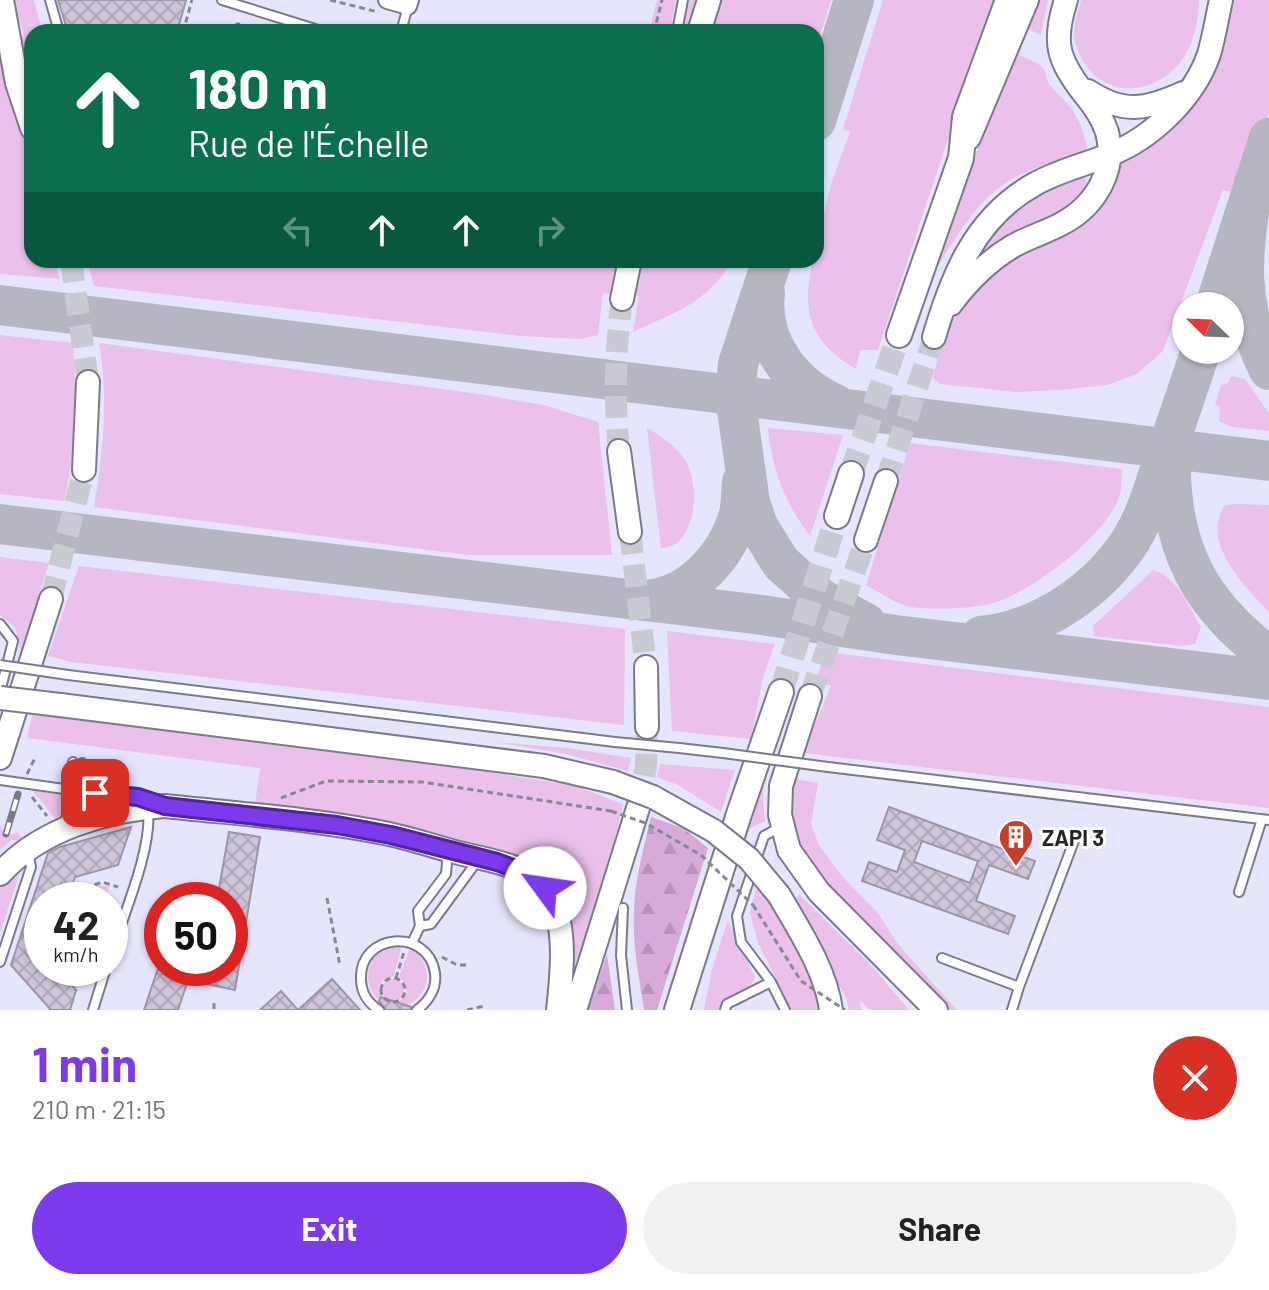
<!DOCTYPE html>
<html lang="en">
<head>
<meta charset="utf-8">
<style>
	:root { --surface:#fff; --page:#f2f2f2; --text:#222; --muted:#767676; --accent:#7c3aed }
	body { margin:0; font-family:Barlow,sans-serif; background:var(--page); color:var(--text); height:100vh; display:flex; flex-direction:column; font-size:30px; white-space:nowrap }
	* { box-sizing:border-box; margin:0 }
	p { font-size:26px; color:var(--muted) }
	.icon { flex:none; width:44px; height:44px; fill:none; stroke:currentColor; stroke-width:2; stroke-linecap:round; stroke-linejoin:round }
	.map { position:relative; height:1010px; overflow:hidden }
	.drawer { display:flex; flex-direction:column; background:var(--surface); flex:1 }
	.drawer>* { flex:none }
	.hud { position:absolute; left:24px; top:24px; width:800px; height:244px; border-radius:24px; box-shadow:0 2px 6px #0004; background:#0b6e4f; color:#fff; overflow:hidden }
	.needle { width:52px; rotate:293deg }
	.tools { position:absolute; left:1172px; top:292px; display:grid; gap:16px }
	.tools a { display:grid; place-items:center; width:72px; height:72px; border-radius:50%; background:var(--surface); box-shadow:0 2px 6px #0004; font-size:40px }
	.speed { position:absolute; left:24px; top:882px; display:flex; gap:16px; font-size:40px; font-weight:700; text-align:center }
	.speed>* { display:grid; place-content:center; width:104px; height:104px; border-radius:50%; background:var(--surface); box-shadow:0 2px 6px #0004; line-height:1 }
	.speed small { font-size:20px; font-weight:400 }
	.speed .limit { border:12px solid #d22; background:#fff; color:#111 }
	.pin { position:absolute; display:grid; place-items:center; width:68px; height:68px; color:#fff; margin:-34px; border-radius:16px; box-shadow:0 4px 12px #0006 }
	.me { position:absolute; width:88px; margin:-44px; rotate:301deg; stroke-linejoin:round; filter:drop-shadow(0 0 6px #0008) }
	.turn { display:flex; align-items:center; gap:28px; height:168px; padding:0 32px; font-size:36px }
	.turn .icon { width:104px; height:104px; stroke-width:2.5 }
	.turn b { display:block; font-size:56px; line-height:68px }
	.lanes { display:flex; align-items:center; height:76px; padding:0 32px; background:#0003; justify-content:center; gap:40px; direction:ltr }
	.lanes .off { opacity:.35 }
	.round { display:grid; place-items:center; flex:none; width:84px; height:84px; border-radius:42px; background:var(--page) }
	.summary { display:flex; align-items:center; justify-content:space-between; height:136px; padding:0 32px }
	h1 { font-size:48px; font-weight:700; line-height:60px; color:var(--accent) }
	.cta { display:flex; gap:16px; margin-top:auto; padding:16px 32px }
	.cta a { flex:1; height:92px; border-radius:48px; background:var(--accent); color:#fff; font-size:32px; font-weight:700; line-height:92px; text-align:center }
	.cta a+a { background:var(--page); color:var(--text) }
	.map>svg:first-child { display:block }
	.built { fill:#e5e6fe; fill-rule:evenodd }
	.grass { fill:#ebc0eb }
	.forest { fill:url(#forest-firs) }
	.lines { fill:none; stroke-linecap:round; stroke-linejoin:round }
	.taxiway { stroke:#b6b6c0; stroke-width:40 }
	.building { fill:url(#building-cross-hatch); stroke:#9d94a8; stroke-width:2; fill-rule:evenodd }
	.secondary-tunnel { stroke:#cacad3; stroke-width:22; stroke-dasharray:22 11; stroke-linecap:butt }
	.primary-tunnel { stroke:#cacad3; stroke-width:24; stroke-dasharray:24 12; stroke-linecap:butt }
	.lane-casing { stroke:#7a7a8f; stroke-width:12 }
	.street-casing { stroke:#7a7a8f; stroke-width:20 }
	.secondary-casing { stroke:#7a7a8f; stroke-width:26 }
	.primary-casing { stroke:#7a7a8f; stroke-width:28 }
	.path { stroke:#888891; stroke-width:3; stroke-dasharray:6 4; stroke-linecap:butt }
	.lane { stroke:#fff; stroke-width:8 }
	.street { stroke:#fff; stroke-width:16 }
	.secondary { stroke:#fff; stroke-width:22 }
	.primary { stroke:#fff; stroke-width:24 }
	.rail-casing { stroke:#787982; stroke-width:7 }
	.rail { stroke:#fff; stroke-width:4; stroke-dasharray:12; stroke-linecap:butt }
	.lane-bridge-casing { stroke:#7a7a8f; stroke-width:12; stroke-linecap:butt }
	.secondary-bridge-casing { stroke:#7a7a8f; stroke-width:26; stroke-linecap:butt }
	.path-bridge { stroke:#888891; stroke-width:3; stroke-dasharray:6 4; stroke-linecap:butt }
	.lane-bridge { stroke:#fff; stroke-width:8 }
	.secondary-bridge { stroke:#fff; stroke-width:22 }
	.route-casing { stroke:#51269a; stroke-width:20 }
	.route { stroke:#7c3aed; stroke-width:14 }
	.labels { text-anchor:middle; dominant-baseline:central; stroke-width:6; stroke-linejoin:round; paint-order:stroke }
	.poi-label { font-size:22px; font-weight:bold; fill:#24242d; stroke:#fff; text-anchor:start }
</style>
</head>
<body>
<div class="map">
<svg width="1269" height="1010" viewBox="0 0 1269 1010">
	<defs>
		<pattern id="forest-firs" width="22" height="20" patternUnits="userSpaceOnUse" patternTransform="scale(2)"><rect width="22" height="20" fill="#d8aad7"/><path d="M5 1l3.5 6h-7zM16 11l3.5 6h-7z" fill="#b992b9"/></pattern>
		<pattern id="building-cross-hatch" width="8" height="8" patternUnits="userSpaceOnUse" patternTransform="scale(2)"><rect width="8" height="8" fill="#cdc4d9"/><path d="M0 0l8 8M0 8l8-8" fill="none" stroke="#b0a8bb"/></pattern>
	</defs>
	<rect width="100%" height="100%" fill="#f3f4fd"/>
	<path class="built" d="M0 0H1269V1010H0ZM32 32H816V260H32ZM1186 306H1230V350H1186ZM42 900H110V968H42ZM162 900H230V968H162Z"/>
	<path class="grass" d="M12 0H34L42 32H32V88L19 38 24 36 19 19 15 18Z
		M657 0H676L670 32H649Z
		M689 0H698L687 32H681Z
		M718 0H831L816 49V32H708Z
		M883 0H994L878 350H860L856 369C809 342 801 311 813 260H816V249L831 184 850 132 843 129Z
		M1038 0H1048L1041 35 1026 28Z
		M1081 0H1199C1199 21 1193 47 1179 64 1153 94 1109 99 1085 64 1080 56 1075 46 1074 36 1073 24 1078 12 1081 0Z
		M1229 0H1269V112L1254 183 1230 192 1223 190 1163 351 1137 374 1107 385 1060 390 1016 392 940 384 933 378 945 327 965 295 997 263 1101 197 1121 162 1183 109Z
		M0 52 32 151V260H54L60 279 0 274Z
		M1015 53 1037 63 1044 69 1049 84 1072 109 1082 128 1088 151C1059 161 1025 168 1000 187 972 208 953 242 935 271H931Z
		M1077 175 1086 179V187L1068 210 960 277 983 237 1028 197Z
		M87 260H616L610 294 603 293 598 335 581 339 521 336 94 286Z
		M638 260H733C707 303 676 312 633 332L639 296 633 294 640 272Z
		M0 335 73 343C77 400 77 446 64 501L0 494Z
		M99 343 479 394 544 405 598 422 612 555H468L94 507C103 454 109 397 99 343Z
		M1231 376 1245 379 1266 409 1269 413V431L1231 427 1219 421 1220 407 1215 404 1221 385 1228 383Z
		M647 428C661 436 675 445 685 460 698 481 698 524 678 542 674 546 666 547 661 549Z
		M768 428 843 435 810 536C785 503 772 470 768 428Z
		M910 443 1122 469C1121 477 1122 487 1120 494 1109 534 1035 589 997 602 976 609 932 610 910 607 896 604 879 592 866 585Z
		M1238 504 1269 505V612C1245 587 1199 541 1225 505Z
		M0 557 49 563 21 651 15 628 0 615Z
		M79 566 625 629 624 725 72 662 48 656Z
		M1153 570C1177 576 1189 607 1201 627L1195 644 1182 646 1094 636 1093 626Z
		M667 631 775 644 763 677 751 739 672 731Z
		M826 652 1269 707V808L803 753 831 686 815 681Z
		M33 713 426 762 576 786 623 804 609 866 574 968C556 933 541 905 512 877 457 822 329 811 255 805L260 768 27 738Z
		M495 742 568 748 631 758 628 771 566 754Z
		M660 764 735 770 721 812 678 785 657 777Z
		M765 774 763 799 765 821 747 830Z
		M796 779 818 783 811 824 819 845 841 875 878 913 897 943 957 1010H942L882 949 796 850 788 805Z
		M32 790 60 793 64 796 62 813 57 821Z
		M47 824 49 827 24 840H11L0 850V825L2 830 10 835 17 832 22 838Z
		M18 866 19 875 0 933V883Z
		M99 886H110L105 900H85Z
		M756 888C791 922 807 964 823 1010H792L758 943 750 913Z
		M799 894 870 964 909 1010H870L860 1001 861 1010H849L846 998 795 902Z
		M728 920 755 977 751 985 722 1002 720 1010H704L712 969Z
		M391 945H402L394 976 383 979 379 986 381 998 379 1001C360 980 367 956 391 945Z
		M410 947C433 963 433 994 406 1006L398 1003 407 993 405 983 399 977Z
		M382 990a11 11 0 1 1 22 0a11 11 0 1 1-22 0Z"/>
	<path class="forest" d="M651 817 683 828 708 848 657 1010H644C639 977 632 943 634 910 635 878 644 847 651 817Z
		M607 954 615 1010H588Z"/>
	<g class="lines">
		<path class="taxiway" d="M816 121 854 0
			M1254 183C1241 252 1236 305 1269 370
			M772 260 738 364 735 396 750 502 758 526 781 563 820 598 866 623
			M765 293C759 343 792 385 837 405
			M0 305 1269 461
			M1215 306 1269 138
			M1171 462C1170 548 1200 605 1269 656
			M0 524 762 615 896 635 1269 680
			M644 600C690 598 727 556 739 514 741 504 741 492 742 482
			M981 636C1041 630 1099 590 1131 540 1145 517 1153 491 1161 466 1175 428 1188 389 1201 350"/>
	</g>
	<path class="building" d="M58 0H186L177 32H68Z
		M889 807 1035 861 1028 879 989 865 976 901 1015 916 1008 934 862 881 869 862 897 872 905 850 877 840ZM922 841 978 861 970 883 914 862Z
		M131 827 118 865 75 877 67 900H42V968H57L76 990 70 1010H51L11 965 48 853 60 847Z
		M229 832 260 837 235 990 188 980 178 1010H144L158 968H230V900H217Z
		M332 979 360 1010H260L281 991 298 1010Z
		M381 997 411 1007 410 1010H386L379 1001Z"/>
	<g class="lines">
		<path class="secondary-tunnel" d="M71 260 88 382
			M619 451C614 399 615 350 622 299
			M886 481 934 337
			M630 532 646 667
			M51 599 84 470
			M810 696 866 540
			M638 808 646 766 647 727"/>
		<path class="primary-tunnel" d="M851 474 899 335
			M781 692 837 516"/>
		<g class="lane-casing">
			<path id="lane" d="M50 0 59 32
				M222 0 325 32
				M401 32 408 6
				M677 32 683 0
				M0 624 13 641 0 692
				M68 675 615 742
				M679 748 723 753
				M828 767 1269 820
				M0 780 149 801
				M73 791 70 785 73 762
				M64 826C69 803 78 785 82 763
				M782 826 764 836 737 916 741 942 771 982 785 1010
				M1239 892 1262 819
				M623 908 621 955 627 1010
				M420 926 431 924 478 860
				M412 943 420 926 418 911 446 874 448 851
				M110 957C123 916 153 848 148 808
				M942 958 1019 987 1074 841
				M0 962 31 867 28 851
				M93 1010 106 968
				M379 1010C368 1003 361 992 361 979 359 933 428 927 435 973 437 988 429 1001 417 1010
				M725 1010 727 1004 771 982
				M1012 1010 1019 987"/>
		</g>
		<g class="street-casing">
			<path id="street" d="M387 0 408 6 410 0"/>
		</g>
		<g class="secondary-casing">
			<path id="secondary" d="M2 0 17 83 32 128
				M699 32 709 0
				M1088 91C1123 114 1145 110 1183 93
				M969 138 1027 0
				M622 299 630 260
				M951 304C968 281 988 261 1013 246 1029 237 1047 232 1063 223 1096 205 1117 169 1107 132 1102 117 1095 107 1085 95 1058 60 1052 43 1066 0
				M934 337C952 276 975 217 1035 184 1058 171 1084 165 1109 155 1152 138 1194 98 1209 54 1214 37 1217 18 1221 0
				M619 451 630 532
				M84 470 88 382
				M866 540 886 481
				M646 667 647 727
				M810 696 781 786 780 815 789 850 819 892 936 1010
				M60 705 544 766 613 782
				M0 758 51 599
				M653 797 714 831
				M0 874C40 829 107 810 165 806 240 814 315 819 389 834 412 839 436 847 459 853 487 860 529 865 547 891 568 922 562 974 558 1010
				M779 895C799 930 826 970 831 1010
				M575 1010 638 808"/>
		</g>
		<g class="primary-casing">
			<path id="primary" d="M899 335 961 158 965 117 1008 0
				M837 516 851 474
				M677 1010 739 814 781 692"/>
		</g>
		<path class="path" d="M330 0 378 12
			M183 32 192 0
			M654 32 662 0
			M27 774 36 756
			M32 797 47 816
			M281 798 326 781 422 782 611 811
			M649 825 701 855
			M327 898 340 966
			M82 900 92 886 102 882 118 887
			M753 905 801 981
			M442 957 457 965H468
			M381 990a12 12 0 1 1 24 0a12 12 0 1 1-24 0Z
			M396 978 404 952
			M214 1003V1010
			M467 1010 484 1006"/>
		<use href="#lane" class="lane"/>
		<use href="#street" class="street"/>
		<use href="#secondary" class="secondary"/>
		<use href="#primary" class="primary"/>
		<g class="rail-casing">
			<path id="rail" d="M236 32 238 26
				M6 834 18 794"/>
		</g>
		<use href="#rail" class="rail"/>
		<g class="lane-bridge-casing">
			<path id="lane-bridge" d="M0 665 68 675
				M615 742 679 748
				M723 753 828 767"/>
		</g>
		<g class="secondary-bridge-casing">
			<path id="secondary-bridge" d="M0 698 60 705
				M613 782 653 797
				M714 831 749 859 779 895"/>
		</g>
		<path class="path-bridge" d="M611 811 648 824
			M701 855 753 905
			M801 981 845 1010"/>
		<use href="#lane-bridge" class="lane-bridge"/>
		<use href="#secondary-bridge" class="secondary-bridge"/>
	</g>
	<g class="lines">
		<g class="route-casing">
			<path id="route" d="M95 793 138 797 165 806 337 825 391 835 497 862 521 871 545 888"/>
		</g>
		<use href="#route" class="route"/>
	</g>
	<defs>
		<g id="building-pin" transform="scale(1.8)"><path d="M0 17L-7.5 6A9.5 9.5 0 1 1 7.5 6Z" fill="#ca3d2a" stroke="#fff"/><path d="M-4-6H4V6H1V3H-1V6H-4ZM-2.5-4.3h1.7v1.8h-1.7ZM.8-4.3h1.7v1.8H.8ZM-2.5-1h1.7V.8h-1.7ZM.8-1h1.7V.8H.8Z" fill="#fff"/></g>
	</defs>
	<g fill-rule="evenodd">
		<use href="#building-pin" x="1016" y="837"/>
	</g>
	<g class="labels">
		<g class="poi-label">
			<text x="1042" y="837">ZAPI 3</text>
		</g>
	</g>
</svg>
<div class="tools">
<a><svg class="needle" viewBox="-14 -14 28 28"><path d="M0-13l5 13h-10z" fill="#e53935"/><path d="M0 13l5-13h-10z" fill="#767676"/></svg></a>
</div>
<div class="speed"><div>42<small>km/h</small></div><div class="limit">50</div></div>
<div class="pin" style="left:95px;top:793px;background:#d93025"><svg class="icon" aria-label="arrive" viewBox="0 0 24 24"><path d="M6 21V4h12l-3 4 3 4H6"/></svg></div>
<svg class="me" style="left:545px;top:888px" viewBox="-20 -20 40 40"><circle r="19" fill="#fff"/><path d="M0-13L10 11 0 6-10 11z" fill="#7c3aed"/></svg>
<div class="hud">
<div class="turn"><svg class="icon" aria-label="ahead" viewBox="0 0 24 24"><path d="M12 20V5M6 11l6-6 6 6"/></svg><div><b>180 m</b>Rue de l'Échelle</div></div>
<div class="lanes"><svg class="icon off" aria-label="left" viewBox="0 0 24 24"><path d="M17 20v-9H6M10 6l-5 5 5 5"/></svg><svg class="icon" aria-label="ahead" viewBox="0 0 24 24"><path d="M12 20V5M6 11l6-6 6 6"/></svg><svg class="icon" aria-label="ahead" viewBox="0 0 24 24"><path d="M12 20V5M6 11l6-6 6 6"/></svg><svg class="icon off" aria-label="right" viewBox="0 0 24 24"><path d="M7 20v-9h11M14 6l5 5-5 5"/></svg></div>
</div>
</div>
<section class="drawer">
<div class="summary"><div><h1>1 min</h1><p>210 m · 21:15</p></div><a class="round" style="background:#d93025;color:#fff"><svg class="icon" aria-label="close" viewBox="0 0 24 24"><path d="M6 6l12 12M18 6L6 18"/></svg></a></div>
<div class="cta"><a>Exit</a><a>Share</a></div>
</section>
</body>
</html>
